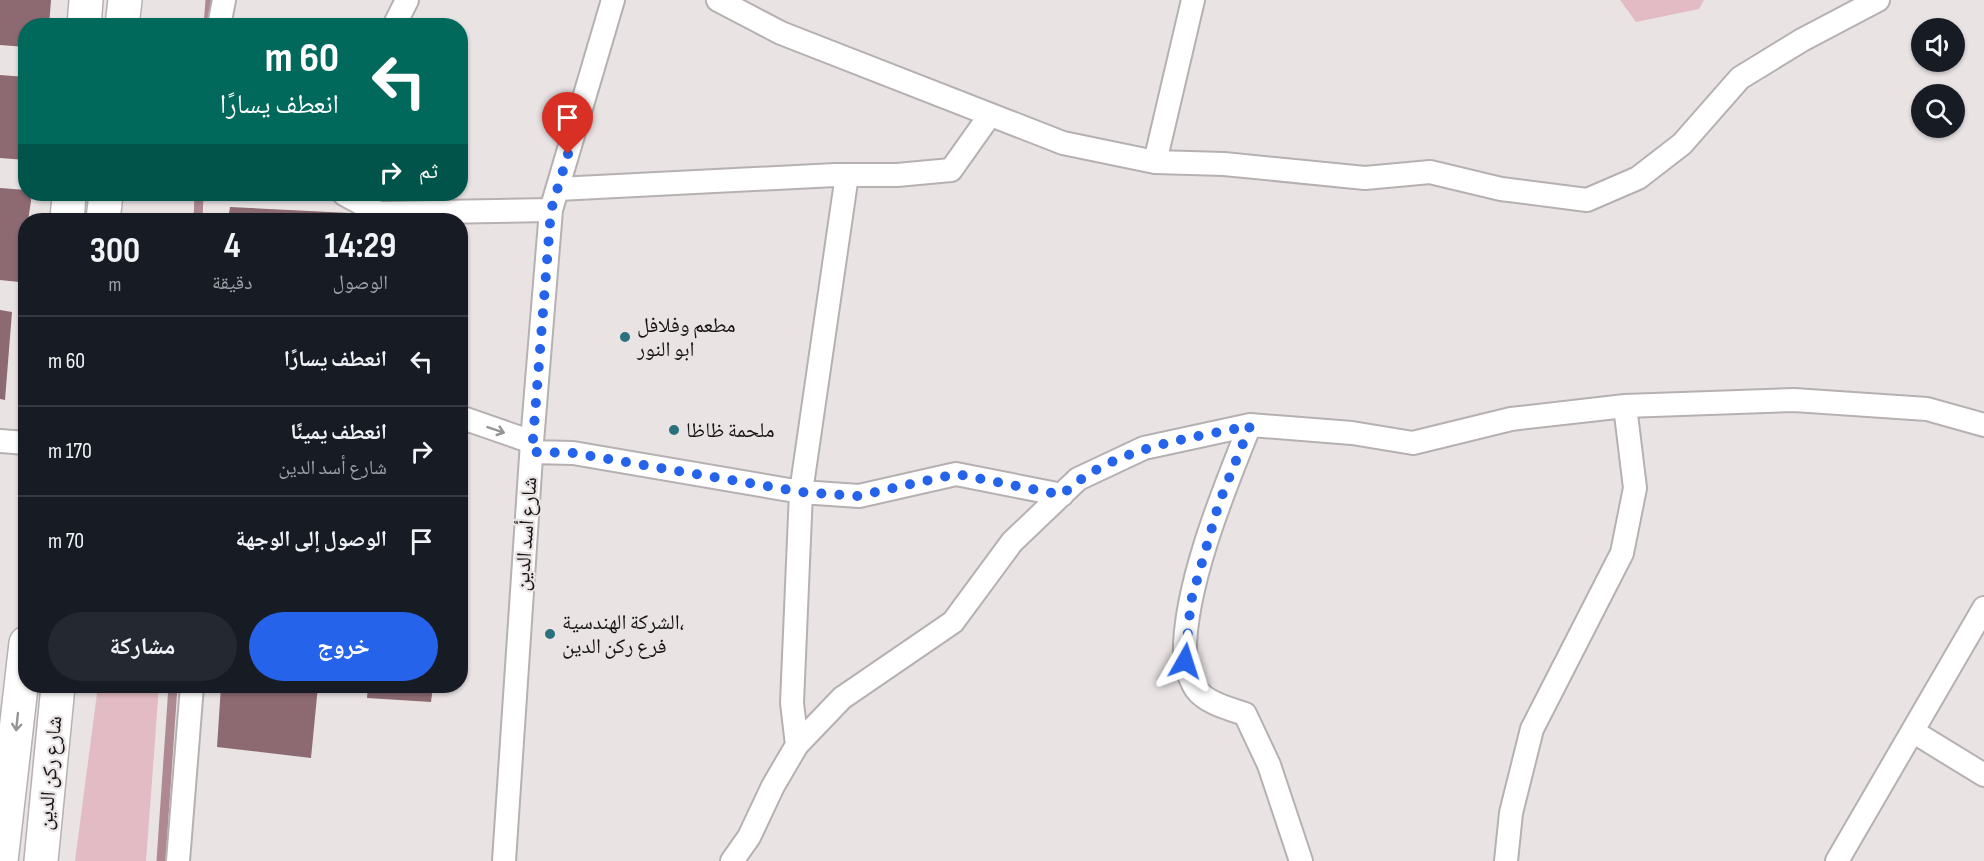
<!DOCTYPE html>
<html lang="ar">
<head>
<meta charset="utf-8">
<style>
	:root { --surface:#171b24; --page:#242831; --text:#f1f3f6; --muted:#9ea1a6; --line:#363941; --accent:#2563eb }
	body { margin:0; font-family:"Sofia Sans Condensed","Noto Naskh Arabic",sans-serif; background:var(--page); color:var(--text); direction:rtl; height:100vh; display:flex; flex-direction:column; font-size:22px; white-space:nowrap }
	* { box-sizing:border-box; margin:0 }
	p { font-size:20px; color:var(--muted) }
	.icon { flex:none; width:33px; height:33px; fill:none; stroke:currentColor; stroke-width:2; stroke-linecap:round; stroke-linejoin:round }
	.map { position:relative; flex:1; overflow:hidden; direction:ltr }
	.drawer { position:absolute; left:18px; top:213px; width:450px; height:480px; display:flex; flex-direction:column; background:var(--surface); border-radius:24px; box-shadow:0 2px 4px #0004; direction:rtl }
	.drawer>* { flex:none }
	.guide { position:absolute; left:18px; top:18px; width:450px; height:183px; border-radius:24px; box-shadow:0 2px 4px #0004; direction:rtl; background:#00695c; color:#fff; overflow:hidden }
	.controls { position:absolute; left:1911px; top:18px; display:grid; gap:12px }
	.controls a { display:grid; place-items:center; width:54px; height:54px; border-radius:50%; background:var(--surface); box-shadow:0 2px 4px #0004; font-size:30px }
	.pin { position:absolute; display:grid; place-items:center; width:51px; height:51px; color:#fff; margin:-62px -26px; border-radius:50% 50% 50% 0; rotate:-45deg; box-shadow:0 0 6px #0007 }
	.pin .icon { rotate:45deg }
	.me { position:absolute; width:66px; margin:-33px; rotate:6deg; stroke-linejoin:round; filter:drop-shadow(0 0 4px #0008) }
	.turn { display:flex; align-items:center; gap:21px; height:126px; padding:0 30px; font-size:27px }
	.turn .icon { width:78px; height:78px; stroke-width:2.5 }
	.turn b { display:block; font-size:42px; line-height:51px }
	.then { display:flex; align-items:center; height:57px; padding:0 30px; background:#0003; gap:12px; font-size:22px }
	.eta { display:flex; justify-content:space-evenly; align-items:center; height:102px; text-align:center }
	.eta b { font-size:36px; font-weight:700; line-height:42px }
	.cta { display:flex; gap:12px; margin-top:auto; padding:12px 30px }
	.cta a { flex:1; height:69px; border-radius:36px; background:var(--accent); color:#fff; font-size:24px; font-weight:700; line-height:69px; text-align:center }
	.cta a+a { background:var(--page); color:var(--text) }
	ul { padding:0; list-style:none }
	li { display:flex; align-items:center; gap:18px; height:90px; padding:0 30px; border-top:2px solid var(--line) }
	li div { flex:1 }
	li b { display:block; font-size:22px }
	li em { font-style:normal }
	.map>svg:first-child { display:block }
	.green { fill:#e2bbc4 }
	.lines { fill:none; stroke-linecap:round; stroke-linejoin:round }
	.stream { stroke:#af8992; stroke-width:9 }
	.building { fill:#8d6a72 }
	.minor-casing { stroke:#b6b0b2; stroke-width:26 }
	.secondary-casing { stroke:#b6b0b2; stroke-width:36 }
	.minor { stroke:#fff; stroke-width:22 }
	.secondary { stroke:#fff; stroke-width:33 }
	.oneway { stroke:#969596 }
	.route { stroke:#2563eb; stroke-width:10; stroke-dasharray:0 18 }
	.poi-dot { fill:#2a717e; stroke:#e9e3e4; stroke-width:2 }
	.labels { text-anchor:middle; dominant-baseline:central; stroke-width:4.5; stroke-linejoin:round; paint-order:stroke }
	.poi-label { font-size:21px; fill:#161415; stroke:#e9e3e4; text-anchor:start }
	.street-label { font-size:21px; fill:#161415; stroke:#e9e3e4 }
</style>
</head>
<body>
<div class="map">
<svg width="1984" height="861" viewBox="0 0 1984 861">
	<rect width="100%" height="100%" fill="#e9e3e4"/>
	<path class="green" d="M1620 0H1704L1699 9 1636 22Z
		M98 686H159L146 861H75Z"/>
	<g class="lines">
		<path class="stream" d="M208 26 210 0
			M198 220 199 194
			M161 861 173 686"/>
	</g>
	<path class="building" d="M0 0H51L49 26H26V47L0 45Z
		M0 75 26 77V160L0 158Z
		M0 188 26 190V194H32L19 282 0 280Z
		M230 207 349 213 348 220H228Z
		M0 310 12 312 5 400 0 399Z
		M221 686H318L311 758 217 747Z
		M368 686H433L431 702 367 698Z"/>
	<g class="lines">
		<g class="minor-casing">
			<path id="minor" d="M718 0 781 33 1063 143 1155 162 1224 164 1365 178 1430 172 1501 189 1587 200 1638 178 1682 144 1740 78 1802 40 1878 0
				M219 26 224 0
				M394 26 407 0
				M1155 162 1193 0
				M558 189 835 175H897L951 170 990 115
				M344 194 379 213 551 210
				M460 417 532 442
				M1250 425C1224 489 1182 591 1185 659 1185 667 1192 683 1196 689 1206 703 1230 709 1245 714L1269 765 1301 861
				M0 441 26 443
				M532 452 573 453 801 492 859 496 956 474 1062 495
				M1914 732 1984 775
				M797 745 792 703 801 492 847 175
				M178 861 192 686
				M504 861 532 442 551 210 613 0
				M732 861 749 837 773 786 797 745 842 698 953 622 1012 542 1078 479 1144 448 1250 425 1352 433 1413 443 1511 419 1625 406 1794 400 1927 409 1984 425
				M1506 861 1511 813 1532 729 1622 553 1635 488 1625 406
				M1837 861 1984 608"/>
		</g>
		<g class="secondary-casing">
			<path id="secondary" d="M84 26 86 0
				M122 26 125 0
				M67 220 69 194
				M103 220 106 194
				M1 861 26 643
				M41 861 58 686"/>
		</g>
		<use href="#minor" class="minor"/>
		<use href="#secondary" class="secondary"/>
	</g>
	<defs><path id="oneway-shaft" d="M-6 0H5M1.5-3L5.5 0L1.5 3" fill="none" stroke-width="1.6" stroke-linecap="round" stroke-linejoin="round" transform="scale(1.5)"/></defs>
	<g class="oneway">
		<use href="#oneway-shaft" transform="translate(496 430) rotate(19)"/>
		<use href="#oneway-shaft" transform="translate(17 722) rotate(96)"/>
	</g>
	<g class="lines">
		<path class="route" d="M568 154 551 210 532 452 573 453 801 492 858 496 956 474 1062 495C1111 448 1185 439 1250 426L1219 503 1191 601 1185 661"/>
	</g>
	<g class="poi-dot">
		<circle cx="625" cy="337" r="6"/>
		<circle cx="674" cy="430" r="6"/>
		<circle cx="550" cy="634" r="6"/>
	</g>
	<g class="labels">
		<g class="poi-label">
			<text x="637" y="325">مطعم وفلافل<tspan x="637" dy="24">ابو النور</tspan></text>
			<text x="686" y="430">ملحمة ظاظا</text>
			<text x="562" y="622">الشركة الهندسية،<tspan x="562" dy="24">فرع ركن الدين</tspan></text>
		</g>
		<g class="street-label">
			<text transform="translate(526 534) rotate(-86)">شارع أسد الدين</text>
			<text transform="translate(50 773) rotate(-85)">شارع ركن الدين</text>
		</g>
	</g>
</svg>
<div class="controls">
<a><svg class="icon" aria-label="sound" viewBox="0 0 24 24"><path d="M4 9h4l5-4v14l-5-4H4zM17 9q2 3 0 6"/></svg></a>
<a><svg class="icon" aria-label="search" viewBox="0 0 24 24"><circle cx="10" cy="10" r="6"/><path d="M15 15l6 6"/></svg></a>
</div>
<div class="pin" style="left:568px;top:154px;background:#d93025"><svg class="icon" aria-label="arrive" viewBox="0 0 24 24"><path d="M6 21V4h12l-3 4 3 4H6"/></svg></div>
<svg class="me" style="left:1185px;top:661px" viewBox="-20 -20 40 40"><path d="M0-17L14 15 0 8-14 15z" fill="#2563eb" stroke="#fff" stroke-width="4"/></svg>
<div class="guide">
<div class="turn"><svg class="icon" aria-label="left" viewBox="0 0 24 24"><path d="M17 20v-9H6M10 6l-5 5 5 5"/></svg><div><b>60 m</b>انعطف يسارًا</div></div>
<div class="then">ثم<svg class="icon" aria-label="right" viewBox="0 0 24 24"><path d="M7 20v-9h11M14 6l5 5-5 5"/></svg></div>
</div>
<section class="drawer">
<div class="eta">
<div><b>14:29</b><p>الوصول</p></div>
<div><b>4</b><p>دقيقة</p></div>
<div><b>300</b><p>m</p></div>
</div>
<ul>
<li><svg class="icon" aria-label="left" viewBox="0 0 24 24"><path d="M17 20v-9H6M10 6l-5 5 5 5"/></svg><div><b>انعطف يسارًا</b></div><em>60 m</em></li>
<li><svg class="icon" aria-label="right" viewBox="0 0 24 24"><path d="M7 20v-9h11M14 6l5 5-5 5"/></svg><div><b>انعطف يمينًا</b><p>شارع أسد الدين</p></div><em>170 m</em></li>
<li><svg class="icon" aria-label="arrive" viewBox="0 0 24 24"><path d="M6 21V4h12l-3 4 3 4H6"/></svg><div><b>الوصول إلى الوجهة</b></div><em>70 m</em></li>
</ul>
<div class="cta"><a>خروج</a><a>مشاركة</a></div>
</section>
</div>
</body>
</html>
